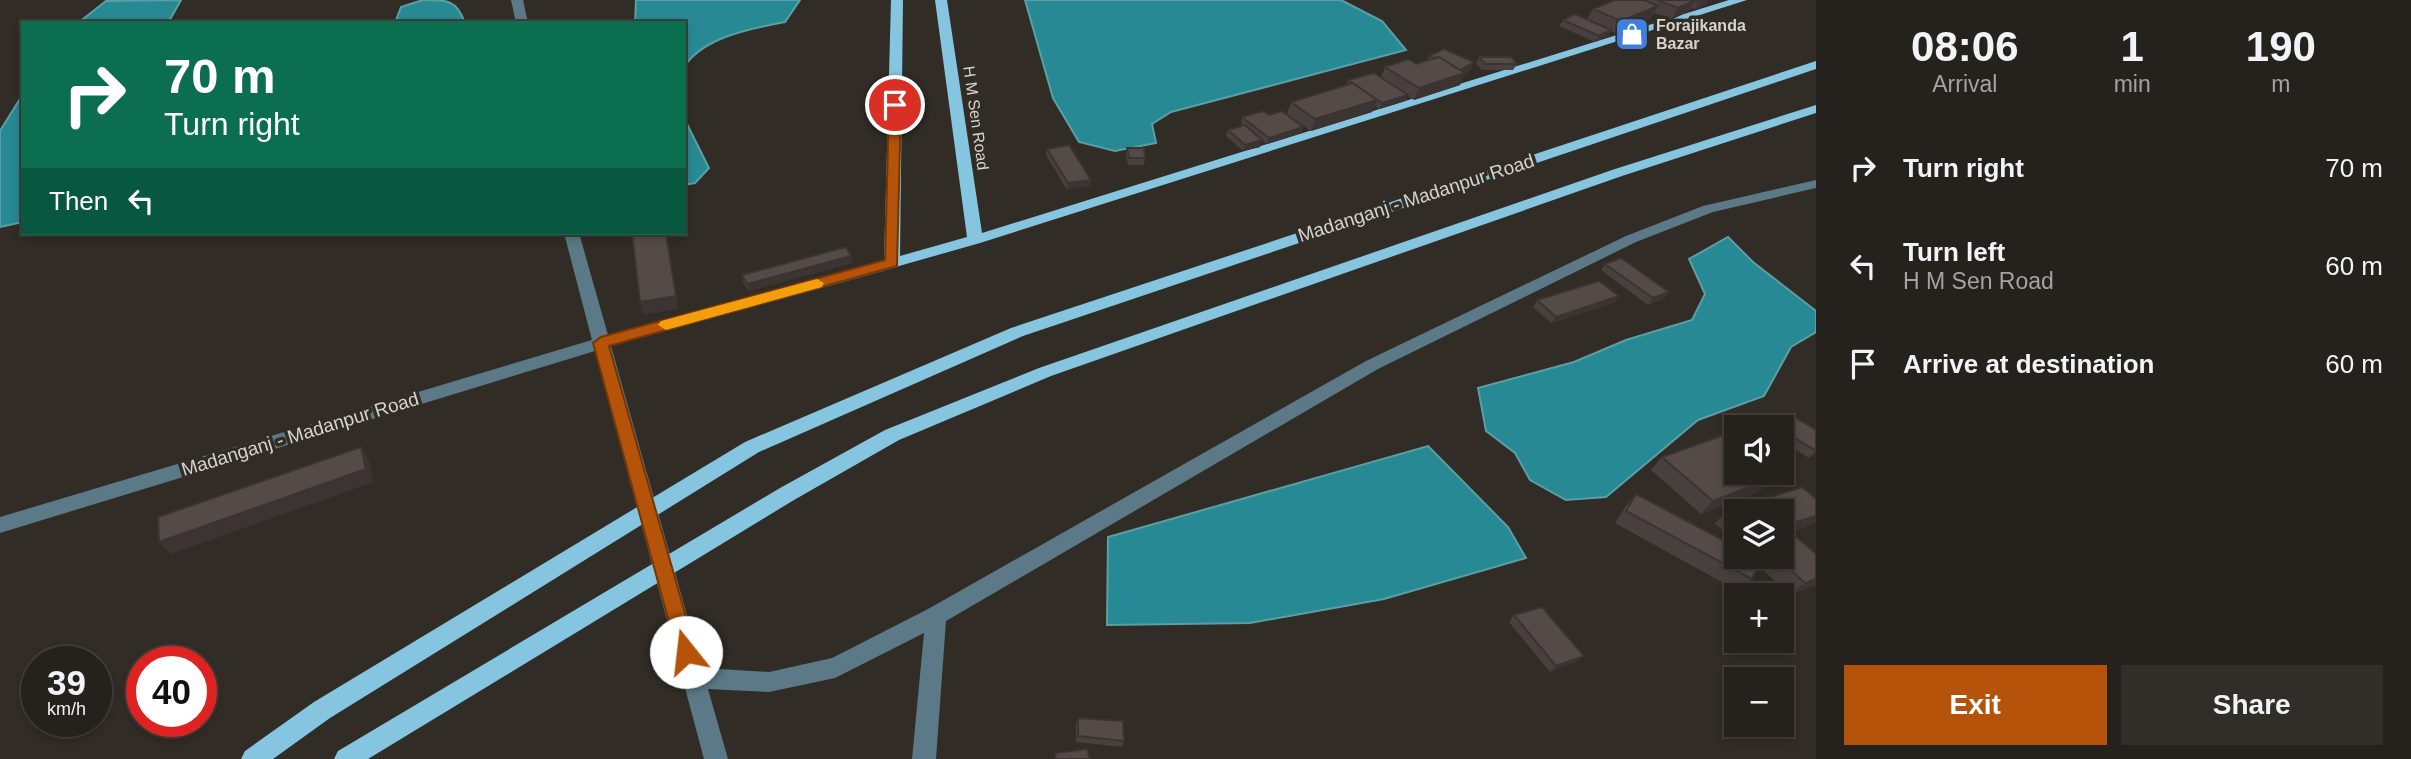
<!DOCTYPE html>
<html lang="en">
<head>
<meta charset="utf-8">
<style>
	:root { --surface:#25211c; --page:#312e29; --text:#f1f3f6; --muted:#a3a3a3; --line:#423e3b; --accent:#b45309 }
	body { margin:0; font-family:Helvetica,sans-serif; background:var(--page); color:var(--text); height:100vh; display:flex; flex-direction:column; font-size:26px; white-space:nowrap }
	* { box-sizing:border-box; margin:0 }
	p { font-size:23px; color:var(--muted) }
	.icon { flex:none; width:38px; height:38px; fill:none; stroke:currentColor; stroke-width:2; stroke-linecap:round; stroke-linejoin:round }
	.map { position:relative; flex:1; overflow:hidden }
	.side { display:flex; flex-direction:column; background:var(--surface); width:595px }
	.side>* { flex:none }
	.guide { position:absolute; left:21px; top:21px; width:665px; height:214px; border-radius:0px; box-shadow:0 4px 10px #0003,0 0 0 2px var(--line); background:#0b6e4f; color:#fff; overflow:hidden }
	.buttons { position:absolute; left:1724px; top:415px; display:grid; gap:14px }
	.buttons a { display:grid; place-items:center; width:70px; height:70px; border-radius:0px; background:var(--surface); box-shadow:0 4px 10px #0003,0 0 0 2px var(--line); font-size:35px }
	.speed { position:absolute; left:21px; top:646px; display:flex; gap:14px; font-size:35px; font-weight:700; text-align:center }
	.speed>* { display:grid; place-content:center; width:91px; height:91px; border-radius:50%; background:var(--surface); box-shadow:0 4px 10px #0003,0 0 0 2px var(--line); line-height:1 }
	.speed small { font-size:18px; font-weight:400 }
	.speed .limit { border:10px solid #d22; background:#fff; color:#111 }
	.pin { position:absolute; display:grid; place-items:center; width:60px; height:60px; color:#fff; margin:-30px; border:4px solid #fff; border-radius:50%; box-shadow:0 2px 7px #0007 }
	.me { position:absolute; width:77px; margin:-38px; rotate:344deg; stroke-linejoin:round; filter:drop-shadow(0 0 5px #0008) }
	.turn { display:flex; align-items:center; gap:24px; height:147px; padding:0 28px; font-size:32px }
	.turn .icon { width:91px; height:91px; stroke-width:2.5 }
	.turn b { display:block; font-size:49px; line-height:60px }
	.then { display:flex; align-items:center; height:66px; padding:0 28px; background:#0003; gap:14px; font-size:26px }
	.eta { display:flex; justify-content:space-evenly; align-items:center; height:119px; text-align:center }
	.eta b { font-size:42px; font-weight:600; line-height:49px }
	.action { display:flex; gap:14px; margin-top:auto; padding:14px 28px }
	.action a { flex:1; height:80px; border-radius:0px; background:var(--accent); color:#fff; font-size:28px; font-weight:600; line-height:80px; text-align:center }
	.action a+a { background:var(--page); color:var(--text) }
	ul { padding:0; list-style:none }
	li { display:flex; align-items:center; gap:21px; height:98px; padding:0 28px }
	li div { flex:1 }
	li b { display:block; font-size:26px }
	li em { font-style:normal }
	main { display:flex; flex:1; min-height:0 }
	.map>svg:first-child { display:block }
	.water { fill:#268994; stroke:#5b9fa5; stroke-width:2 }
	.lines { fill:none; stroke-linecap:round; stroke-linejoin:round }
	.minor { fill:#5b7986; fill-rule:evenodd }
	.major { fill:#86c5e0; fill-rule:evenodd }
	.wall { fill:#48403e }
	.shaded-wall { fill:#3b3432 }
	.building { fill:#544b48; stroke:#3b3432; stroke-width:2 }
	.route { fill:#b45309; stroke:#753606; stroke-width:2 }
	.slow { fill:#f59e0b }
	.labels { text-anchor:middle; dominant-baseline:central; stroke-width:7; stroke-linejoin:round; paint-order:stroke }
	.far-poi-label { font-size:16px; font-weight:bold; fill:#d6d3ce; stroke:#312c26; text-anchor:start }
	.far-street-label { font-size:16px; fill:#d6d3ce; stroke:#312c26 }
	.street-label { font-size:19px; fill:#d6d3ce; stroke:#312c26 }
</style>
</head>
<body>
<main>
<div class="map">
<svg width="1816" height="759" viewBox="0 0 1816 759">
	<rect width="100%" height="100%" fill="#312c26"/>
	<path class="water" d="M181 0 168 23H78L106 1Z
		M423 0C448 0 457 0 465 23H395L401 7Z
		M636 0H800L785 22C753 28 703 37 684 67V23H635Z
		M1025 0H1341L1382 21 1406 50 1171 112 1152 124 1156 143 1115 151 1079 142 1053 98Z
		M23 94V222L0 227V131Z
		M684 118 709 168 695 183 684 185Z
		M1728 237 1753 262 1816 311V332L1791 347 1764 396 1698 420 1606 497 1566 500 1530 480 1515 453 1486 431 1478 388 1574 362 1626 340 1692 320 1705 294 1689 259Z
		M1428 446 1508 527 1526 558 1384 599 1250 623 1107 625 1108 537Z"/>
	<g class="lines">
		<path class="minor" d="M511 0H523L528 23H516Z
			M1816 180V188L1713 212 1636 242 1378 369 946 621 936 759H912L924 633 835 678 769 692 708 689 728 759H704L595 351 0 533V517L592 340 564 233H579L608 335 892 258 898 259 900 263 898 267 611 346 702 668 769 672 832 658 928 609 1366 361 1626 236 1703 206Z"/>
		<path class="major" d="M891 0H903L900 256 967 237 935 0H947L982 233 1729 0H1747L980 243 892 268 884 263Z
			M1816 61V69L1023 336 759 452 330 718 273 759H241L245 751 314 702 745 442 1011 328Z
			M1816 105V113L1622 176 1051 376 899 440 794 500 368 759H334L338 751 780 488 885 430 1039 368 1612 170Z"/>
	</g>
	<path class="wall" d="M1615 0H1708L1705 5 1695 9 1692 8 1689 11 1671 20 1654 13 1651 18 1615 33 1611 31 1608 36 1595 42 1559 26 1563 20 1587 19 1593 9Z
		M1429 56 1471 69 1465 72 1460 85 1414 100 1407 96 1405 101 1379 109 1375 106 1372 112 1311 131 1287 114 1291 102 1346 85 1348 80 1381 77 1385 67 1416 64 1428 60Z
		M1479 57 1517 64 1513 70H1482L1476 64Z
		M1269 115 1303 127 1301 133 1267 144 1260 139V147L1243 151 1226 136 1228 130 1243 126 1241 124 1242 117Z
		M1127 148 1145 158 1144 165H1128L1126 155Z
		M1047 149 1090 186 1067 190 1046 155Z
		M852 263 748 291 743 282 742 275Z
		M1605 264 1664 299 1648 305 1601 270Z
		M1619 296 1614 303 1551 323 1533 307 1537 300Z
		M1791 415 1816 452 1809 458 1782 441V427H1775Z
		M1662 457 1760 491 1701 514 1651 470Z
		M1636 494 1736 556H1782L1736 511V544L1715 523 1727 511 1816 499V523L1791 532 1816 585 1790 595 1758 565 1752 579 1738 591 1615 523 1625 507Z
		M1514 615 1578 661 1550 672 1509 622Z
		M1078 718 1124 741 1122 747 1076 742V723Z"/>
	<path class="shaded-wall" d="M1696 0 1689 11 1671 20 1678 8Z
		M1706 0H1708L1705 5 1695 9 1699 3Z
		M1658 6 1651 18 1615 33 1621 21Z
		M1611 30 1608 36 1595 42 1599 36Z
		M1474 62 1471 69 1462 74 1465 73 1460 85 1414 100 1419 88 1459 70Z
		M1408 95 1405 101 1379 109 1382 103Z
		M1377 100 1372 112 1311 131 1315 119Z
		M1303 127 1301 133 1267 144 1269 138Z
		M1262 140 1260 147 1243 151 1245 145Z
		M1091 180 1090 186 1067 190 1068 183Z
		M666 233 679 309 643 315 640 302Z
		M851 256 852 263 748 291 747 284Z
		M1669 292 1664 299 1648 305 1653 298Z
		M1619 296 1614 303 1551 323 1556 317Z
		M361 447 369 460 374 482 171 554 159 542Z
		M1773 478 1760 491 1701 514 1713 501Z
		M1816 516V523L1782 535 1784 526Z
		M1816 579V585L1790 595 1805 583Z
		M1584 656 1578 661 1550 672 1556 666Z"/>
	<path class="building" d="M1615 0H1644L1658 6 1621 21 1593 9Z
		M1657 0H1696L1678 8Z
		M1696 0H1706L1699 3 1695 1Z
		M1575 14 1611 30 1599 36 1563 20Z
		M1444 49 1474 62 1460 70 1439 57 1434 58 1429 56Z
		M1439 57 1465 73 1419 88 1385 67 1409 59 1416 64Z
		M1479 57H1511L1517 64H1485Z
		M1374 73 1408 95 1382 103 1348 80Z
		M1353 83 1377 100 1315 119 1291 102Z
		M1263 111 1269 115 1282 111 1303 127 1269 138 1242 117Z
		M1245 125 1262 140 1245 145 1228 130Z
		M1069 145 1091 180 1068 183 1047 149Z
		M1127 148H1144L1145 158H1129Z
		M632 233H666L676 296 640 302Z
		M846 247 851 256 747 284 742 275Z
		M1621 258 1669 292 1653 298 1605 264Z
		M1599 281 1619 296 1556 317 1537 300Z
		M1791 415 1816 430V451L1782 430V427H1775Z
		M1721 436 1736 448V472H1766L1773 478 1713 501 1662 457Z
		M361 447 366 469 159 542 158 517Z
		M1802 487 1816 499V516L1784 526 1816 554V579L1805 583 1776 556H1782V511H1736V519L1727 511Z
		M1636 494 1736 547V556H1753L1760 560 1752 579 1626 511Z
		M1542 607 1584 656 1556 666 1514 615Z
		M1078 718 1123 721 1124 741 1078 736Z
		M1087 749 1090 759H1056L1055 753Z"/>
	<path class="route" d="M895 102 901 105 897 266 609 346 696 652 693 659 686 661 679 659 593 343 601 337 885 260 889 105Z"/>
	<path class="slow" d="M817 279 824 283 822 287 666 330 658 325 661 321Z"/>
	<defs>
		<g id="shop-square" transform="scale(1.75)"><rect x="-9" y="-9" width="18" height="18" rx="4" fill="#3f7fe0" stroke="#312c26"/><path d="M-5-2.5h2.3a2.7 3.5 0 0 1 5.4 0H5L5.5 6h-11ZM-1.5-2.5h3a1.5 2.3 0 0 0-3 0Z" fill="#fff"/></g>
	</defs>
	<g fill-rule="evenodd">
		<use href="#shop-square" x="1632" y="34"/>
	</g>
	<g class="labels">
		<g class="far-poi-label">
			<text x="1656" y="25">Forajikanda<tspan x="1656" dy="18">Bazar</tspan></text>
		</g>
		<g class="far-street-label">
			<text transform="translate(976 118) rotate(82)">H M Sen Road</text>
		</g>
		<g class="street-label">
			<text transform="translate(1416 198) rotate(-18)">Madanganj - Madanpur Road</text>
			<text transform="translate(300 434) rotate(-17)">Madanganj - Madanpur Road</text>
		</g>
	</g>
</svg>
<div class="buttons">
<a><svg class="icon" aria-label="sound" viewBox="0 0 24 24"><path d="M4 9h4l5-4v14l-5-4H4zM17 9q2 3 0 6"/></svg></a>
<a><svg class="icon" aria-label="layers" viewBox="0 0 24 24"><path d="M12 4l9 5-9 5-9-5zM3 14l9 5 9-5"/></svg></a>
<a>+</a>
<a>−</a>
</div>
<div class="speed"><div>39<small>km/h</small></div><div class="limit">40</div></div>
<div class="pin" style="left:895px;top:105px;background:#d93025"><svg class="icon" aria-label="arrive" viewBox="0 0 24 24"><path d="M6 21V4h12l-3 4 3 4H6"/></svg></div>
<svg class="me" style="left:686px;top:652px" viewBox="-20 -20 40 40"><circle r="19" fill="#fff"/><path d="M0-13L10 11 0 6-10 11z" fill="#b45309"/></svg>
<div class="guide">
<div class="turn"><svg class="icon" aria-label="right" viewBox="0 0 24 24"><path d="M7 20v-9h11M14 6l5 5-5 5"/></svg><div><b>70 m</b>Turn right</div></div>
<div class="then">Then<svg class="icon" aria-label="left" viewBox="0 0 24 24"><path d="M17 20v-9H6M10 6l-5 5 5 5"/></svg></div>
</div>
</div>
<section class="side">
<div class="eta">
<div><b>08:06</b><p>Arrival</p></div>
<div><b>1</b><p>min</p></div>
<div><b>190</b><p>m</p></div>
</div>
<ul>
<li><svg class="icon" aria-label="right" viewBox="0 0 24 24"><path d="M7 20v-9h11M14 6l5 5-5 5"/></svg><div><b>Turn right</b></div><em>70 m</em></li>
<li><svg class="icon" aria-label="left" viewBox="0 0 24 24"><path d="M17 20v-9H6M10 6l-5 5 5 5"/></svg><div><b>Turn left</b><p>H M Sen Road</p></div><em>60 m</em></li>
<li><svg class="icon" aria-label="arrive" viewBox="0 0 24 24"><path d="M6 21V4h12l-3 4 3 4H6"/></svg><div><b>Arrive at destination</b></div><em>60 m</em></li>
</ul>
<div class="action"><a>Exit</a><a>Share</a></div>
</section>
</main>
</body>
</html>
